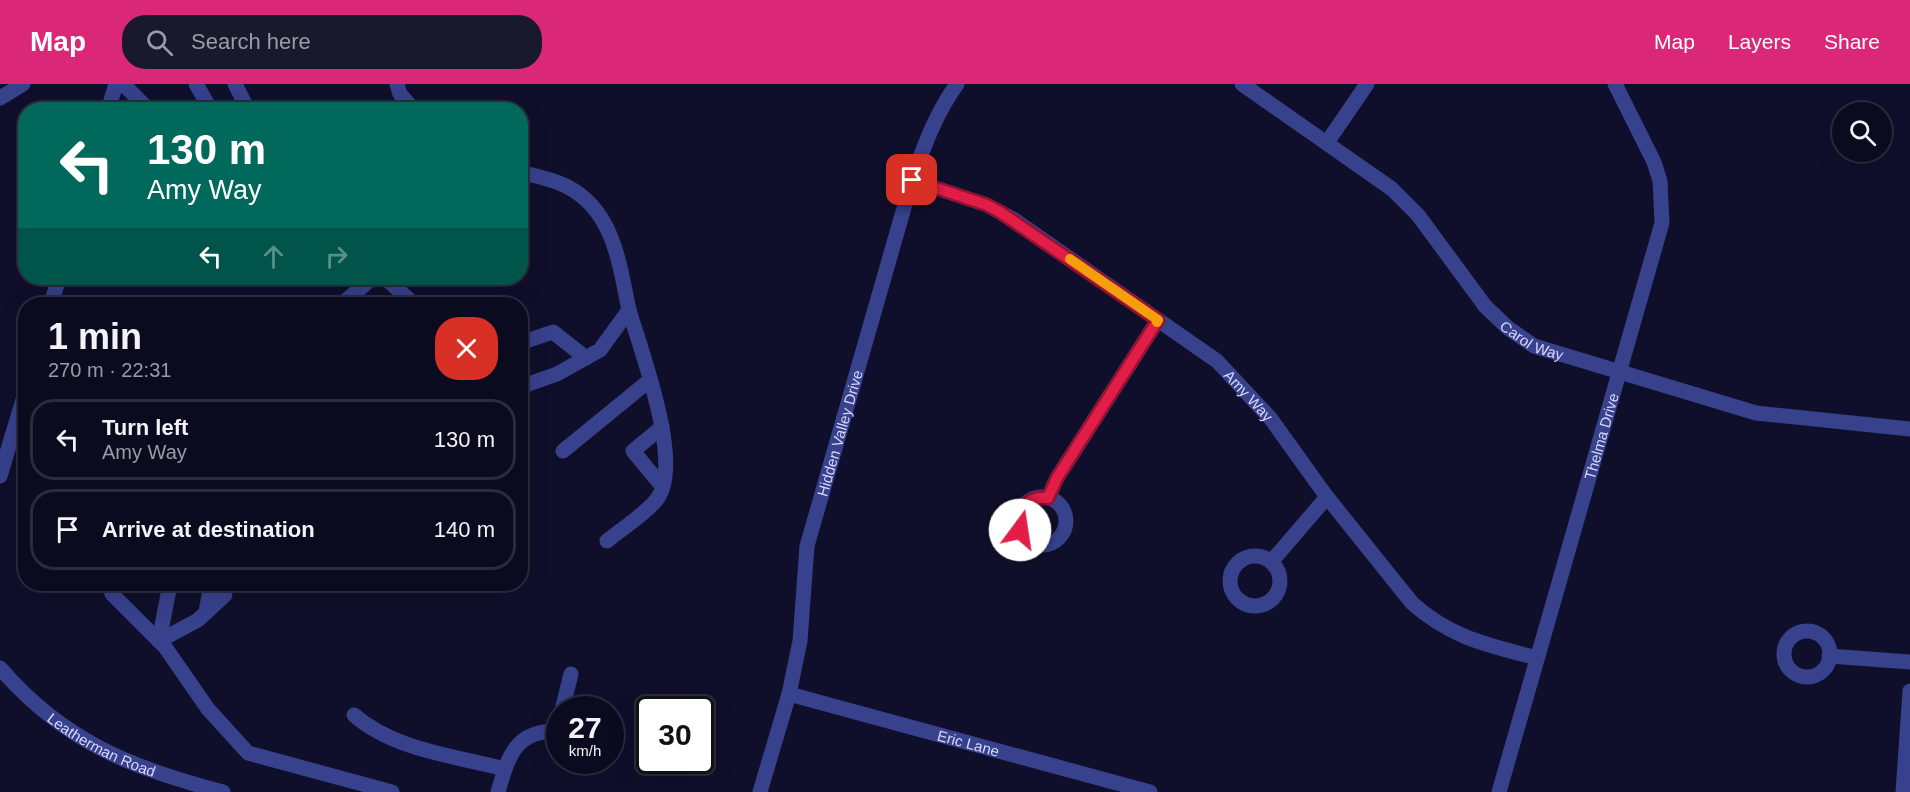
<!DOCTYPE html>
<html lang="en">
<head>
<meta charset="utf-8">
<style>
	:root { --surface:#0b0b20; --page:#19192d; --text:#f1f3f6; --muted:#9a9ba5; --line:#2b2b3e; --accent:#db2777 }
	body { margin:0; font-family:Arial,sans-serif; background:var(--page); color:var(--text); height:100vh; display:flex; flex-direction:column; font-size:22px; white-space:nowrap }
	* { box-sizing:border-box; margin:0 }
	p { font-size:20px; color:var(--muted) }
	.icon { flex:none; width:33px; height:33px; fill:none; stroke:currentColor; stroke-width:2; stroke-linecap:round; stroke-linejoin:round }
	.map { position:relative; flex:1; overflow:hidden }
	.panel { position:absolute; left:18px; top:213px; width:510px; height:294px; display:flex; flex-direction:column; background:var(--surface); border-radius:24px; box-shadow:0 6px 24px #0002,0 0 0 2px var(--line) }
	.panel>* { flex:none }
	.banner { position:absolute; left:18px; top:18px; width:510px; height:183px; border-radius:24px; box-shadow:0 6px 24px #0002,0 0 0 2px var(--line); background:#00695c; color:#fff; overflow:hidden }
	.buttons { position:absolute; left:1832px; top:18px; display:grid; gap:12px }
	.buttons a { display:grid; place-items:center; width:60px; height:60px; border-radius:50%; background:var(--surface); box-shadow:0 6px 24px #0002,0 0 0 2px var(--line); font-size:30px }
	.speed { position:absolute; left:546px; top:612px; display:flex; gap:12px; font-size:30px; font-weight:700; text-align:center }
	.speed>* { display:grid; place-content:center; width:78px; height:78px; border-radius:50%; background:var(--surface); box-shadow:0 6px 24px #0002,0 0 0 2px var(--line); line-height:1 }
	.speed small { font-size:15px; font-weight:400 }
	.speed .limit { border:3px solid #111; border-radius:9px; background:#fff; color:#111 }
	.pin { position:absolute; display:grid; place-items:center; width:51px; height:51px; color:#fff; margin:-26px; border-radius:12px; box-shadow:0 3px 9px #0006 }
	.me { position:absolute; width:66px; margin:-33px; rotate:14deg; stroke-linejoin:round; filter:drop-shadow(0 0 4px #0008) }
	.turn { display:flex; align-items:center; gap:21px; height:126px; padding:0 30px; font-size:27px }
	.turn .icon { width:78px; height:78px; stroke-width:2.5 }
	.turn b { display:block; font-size:42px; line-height:51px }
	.lanes { display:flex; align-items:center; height:57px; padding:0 30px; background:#0003; justify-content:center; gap:30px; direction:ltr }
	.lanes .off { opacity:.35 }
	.round { display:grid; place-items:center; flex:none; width:63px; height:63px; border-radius:24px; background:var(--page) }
	.summary { display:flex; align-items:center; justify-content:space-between; height:102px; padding:0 30px }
	h1 { font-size:36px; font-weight:800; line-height:45px }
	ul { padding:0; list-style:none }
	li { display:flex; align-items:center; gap:18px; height:81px; margin:0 12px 9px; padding:0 18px; border:3px solid var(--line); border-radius:24px }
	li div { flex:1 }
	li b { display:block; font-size:22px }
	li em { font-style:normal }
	header { display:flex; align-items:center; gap:36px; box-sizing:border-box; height:84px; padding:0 30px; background:var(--accent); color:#fff }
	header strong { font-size:28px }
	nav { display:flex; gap:33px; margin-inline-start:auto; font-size:21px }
	.search { width:420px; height:54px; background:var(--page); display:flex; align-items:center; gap:15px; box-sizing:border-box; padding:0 21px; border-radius:24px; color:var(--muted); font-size:22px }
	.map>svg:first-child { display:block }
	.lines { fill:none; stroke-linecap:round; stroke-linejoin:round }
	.minor { stroke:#37418c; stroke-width:15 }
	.route-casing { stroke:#92132f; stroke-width:15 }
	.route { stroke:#e11d48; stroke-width:10 }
	.slow { stroke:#f59e0b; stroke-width:10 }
	.labels { text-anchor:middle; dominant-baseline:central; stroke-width:4.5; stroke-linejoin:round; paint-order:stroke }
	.street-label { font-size:15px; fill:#d9daff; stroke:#0f0f2b }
</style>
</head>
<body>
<header>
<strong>Map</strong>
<div class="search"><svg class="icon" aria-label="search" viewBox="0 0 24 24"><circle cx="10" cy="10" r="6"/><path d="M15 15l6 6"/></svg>Search here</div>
<nav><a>Map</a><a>Layers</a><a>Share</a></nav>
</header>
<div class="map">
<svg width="1910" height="708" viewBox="0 0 1910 708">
	<rect width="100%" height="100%" fill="#0f0f2b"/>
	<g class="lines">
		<g class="minor">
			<path d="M123 0 149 26"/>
			<path d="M196 0 211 26"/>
			<path d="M235 0 248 26"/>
			<path d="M397 0 400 10 414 26"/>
			<path id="s1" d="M1242 0 1392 105 1418 131 1485 222 1508 244 1534 262 1756 329 1910 345"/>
			<path d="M0 14 23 0"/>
			<path d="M108 26 116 0"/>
			<path d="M1328 57 1367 0"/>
			<path d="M520 88C535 92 552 95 566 102 614 126 619 179 629 226L600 266 557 290 520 303"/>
			<path id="s2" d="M912 96 987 121 1013 135 1217 277 1271 335 1327 413 1412 519C1451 554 1488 561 1537 574"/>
			<path d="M51 220 59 194"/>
			<path d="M342 220 370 196 386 195 414 220"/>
			<path d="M520 259 553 248 586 274"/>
			<path d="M563 367 650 296"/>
			<path d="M0 392 26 306"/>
			<path d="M661 401 633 367 662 343"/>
			<circle cx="1042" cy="437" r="24"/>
			<path d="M1048 414 1057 394 1158 236"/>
			<path d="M607 457C621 445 646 430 657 415 684 380 641 267 629 226"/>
			<circle cx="1255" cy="497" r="25"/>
			<path d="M1271 478 1327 413"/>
			<path d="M111 500 112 510 165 563 208 625 248 669 392 708"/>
			<path d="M239 501 241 500"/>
			<path d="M206 528 211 500"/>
			<circle cx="1807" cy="570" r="23"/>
			<path d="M159 557 198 536 225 511"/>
			<path d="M159 557 170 500"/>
			<path d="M1829 572 1910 578"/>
			<path id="s3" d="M0 584C64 658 130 683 223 708"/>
			<path id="s4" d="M789 610 1150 708"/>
			<path d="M562 626 571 590"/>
			<path d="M354 631C394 666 455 672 505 685"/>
			<path d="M498 708C508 674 514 647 556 647L560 633"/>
			<path id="s5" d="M760 708 789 610 800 557 807 462 912 96C924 62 936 29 957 0"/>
			<path id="s6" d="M1499 708 1662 139 1660 97 1654 78 1615 0"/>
			<path d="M1903 708 1910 607"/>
		</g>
	</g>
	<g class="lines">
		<g class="route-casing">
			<path id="route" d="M912 96 987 121 1000 128 1158 236 1057 394 1048 414C1027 412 1015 426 1020 446"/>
		</g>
		<use href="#route" class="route"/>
		<path class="slow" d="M1070 175 1158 236 1157 238"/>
	</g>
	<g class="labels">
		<g class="street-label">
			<text stroke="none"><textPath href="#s1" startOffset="392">Carol Way</textPath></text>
			<text stroke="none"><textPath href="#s2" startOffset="404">Amy Way</textPath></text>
			<text stroke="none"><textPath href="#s5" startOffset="369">Hidden Valley Drive</textPath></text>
			<text stroke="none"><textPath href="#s6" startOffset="370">Thelma Drive</textPath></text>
			<text stroke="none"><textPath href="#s4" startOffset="186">Eric Lane</textPath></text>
			<text stroke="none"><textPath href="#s3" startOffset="129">Leatherman Road</textPath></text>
		</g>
	</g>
</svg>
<div class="buttons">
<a><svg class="icon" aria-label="search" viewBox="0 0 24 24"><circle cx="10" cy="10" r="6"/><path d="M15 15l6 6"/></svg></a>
</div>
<div class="speed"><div>27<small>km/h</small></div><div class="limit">30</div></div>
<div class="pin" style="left:912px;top:96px;background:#d93025"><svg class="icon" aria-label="arrive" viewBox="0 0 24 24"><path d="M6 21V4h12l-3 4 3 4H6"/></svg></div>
<svg class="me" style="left:1020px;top:446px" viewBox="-20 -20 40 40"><circle r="19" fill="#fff"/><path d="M0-13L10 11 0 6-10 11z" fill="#e11d48"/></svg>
<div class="banner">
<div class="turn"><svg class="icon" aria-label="left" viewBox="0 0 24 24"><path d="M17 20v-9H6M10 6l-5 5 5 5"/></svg><div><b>130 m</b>Amy Way</div></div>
<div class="lanes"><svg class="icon" aria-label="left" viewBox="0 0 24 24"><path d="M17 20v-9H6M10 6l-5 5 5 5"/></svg><svg class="icon off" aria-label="ahead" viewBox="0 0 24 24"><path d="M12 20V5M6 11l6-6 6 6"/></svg><svg class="icon off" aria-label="right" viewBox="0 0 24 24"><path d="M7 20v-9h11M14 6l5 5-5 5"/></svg></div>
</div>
<section class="panel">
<div class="summary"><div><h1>1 min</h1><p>270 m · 22:31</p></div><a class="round" style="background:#d93025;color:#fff"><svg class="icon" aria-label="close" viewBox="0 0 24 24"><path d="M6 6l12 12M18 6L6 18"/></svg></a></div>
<ul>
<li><svg class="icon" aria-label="left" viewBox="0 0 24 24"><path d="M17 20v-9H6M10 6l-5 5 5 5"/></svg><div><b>Turn left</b><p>Amy Way</p></div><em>130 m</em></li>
<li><svg class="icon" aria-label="arrive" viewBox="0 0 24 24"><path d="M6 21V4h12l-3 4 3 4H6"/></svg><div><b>Arrive at destination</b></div><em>140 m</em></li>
</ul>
</section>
</div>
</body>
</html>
